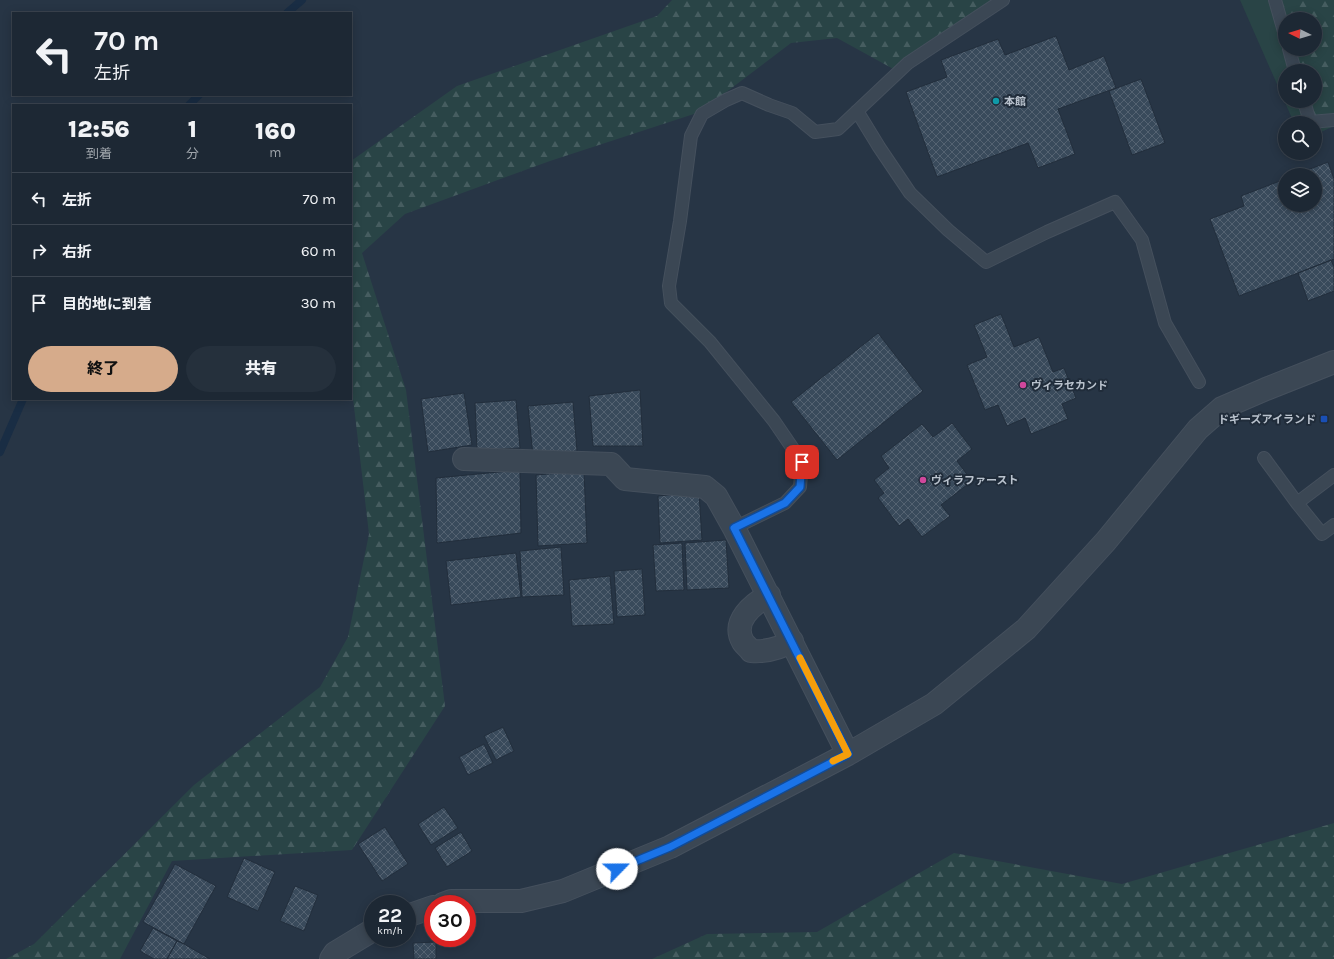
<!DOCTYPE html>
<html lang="ja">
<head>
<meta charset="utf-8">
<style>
	:root { --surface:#1d2834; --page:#25303c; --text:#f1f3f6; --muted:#a0a6ac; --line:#3b444f; --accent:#d6ab8b }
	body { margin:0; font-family:Karla,"Noto Sans JP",sans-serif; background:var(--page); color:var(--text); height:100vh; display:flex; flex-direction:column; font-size:15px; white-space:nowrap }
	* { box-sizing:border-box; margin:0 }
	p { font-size:13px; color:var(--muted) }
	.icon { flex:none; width:22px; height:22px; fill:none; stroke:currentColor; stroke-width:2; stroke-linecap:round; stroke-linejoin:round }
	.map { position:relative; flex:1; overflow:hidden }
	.side { position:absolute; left:12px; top:104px; width:340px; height:296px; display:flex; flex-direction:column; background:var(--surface); border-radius:0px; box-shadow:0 2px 10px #0003,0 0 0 1px var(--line) }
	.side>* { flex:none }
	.banner { position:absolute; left:12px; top:12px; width:340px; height:84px; border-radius:0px; box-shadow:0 2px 10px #0003,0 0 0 1px var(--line); background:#1d2834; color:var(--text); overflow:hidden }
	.needle { width:26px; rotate:275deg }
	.fabs { position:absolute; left:1278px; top:12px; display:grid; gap:8px }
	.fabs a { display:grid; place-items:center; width:44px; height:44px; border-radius:50%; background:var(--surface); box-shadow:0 2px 10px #0003,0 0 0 1px var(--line); font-size:20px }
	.speed { position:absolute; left:364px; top:895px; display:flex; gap:8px; font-size:20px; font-weight:700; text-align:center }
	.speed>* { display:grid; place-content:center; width:52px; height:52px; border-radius:50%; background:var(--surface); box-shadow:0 2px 10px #0003,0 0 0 1px var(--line); line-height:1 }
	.speed small { font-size:10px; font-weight:400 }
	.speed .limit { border:6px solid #d22; background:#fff; color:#111 }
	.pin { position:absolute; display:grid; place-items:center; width:34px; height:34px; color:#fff; margin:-17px; border-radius:8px; box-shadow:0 2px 6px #0006 }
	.me { position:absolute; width:44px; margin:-22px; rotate:67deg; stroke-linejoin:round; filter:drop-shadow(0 0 3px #0008) }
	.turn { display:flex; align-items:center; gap:14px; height:84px; padding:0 16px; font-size:18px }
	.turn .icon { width:52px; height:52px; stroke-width:2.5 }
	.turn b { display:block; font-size:28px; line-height:34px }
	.eta { display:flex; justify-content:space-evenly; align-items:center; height:68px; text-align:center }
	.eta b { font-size:24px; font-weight:800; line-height:28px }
	.primary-button { display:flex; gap:8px; margin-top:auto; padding:8px 16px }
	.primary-button a { flex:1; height:46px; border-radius:24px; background:var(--accent); color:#111; font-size:16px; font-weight:800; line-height:46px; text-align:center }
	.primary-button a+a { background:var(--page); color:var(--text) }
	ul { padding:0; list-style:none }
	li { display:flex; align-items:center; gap:12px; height:52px; padding:0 16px; border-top:1px solid var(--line) }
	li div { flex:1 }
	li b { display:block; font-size:15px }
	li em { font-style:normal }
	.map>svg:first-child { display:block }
	.green { fill:#294446; fill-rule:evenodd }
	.forest { fill:url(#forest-firs) }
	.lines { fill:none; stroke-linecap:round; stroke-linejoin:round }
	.stream { stroke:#192d44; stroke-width:8 }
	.building { fill:url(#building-cross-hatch); stroke:#222e3c }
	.service-casing { stroke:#45505d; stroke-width:14 }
	.minor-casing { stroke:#45505d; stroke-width:24 }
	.service { stroke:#3b4754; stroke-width:12 }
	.minor { stroke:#3b4754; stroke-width:22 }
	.route-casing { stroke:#114b97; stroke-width:10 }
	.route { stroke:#1a73e8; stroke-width:7 }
	.slow { stroke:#f59e0b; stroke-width:7 }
	.culture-dot { fill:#0f9aa8; stroke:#202c3a; stroke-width:1.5 }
	.hotel-dot { fill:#d1479c; stroke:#202c3a; stroke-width:1.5 }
	.transit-dot { fill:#1a4fb4; stroke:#202c3a; stroke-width:1.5 }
	.labels { text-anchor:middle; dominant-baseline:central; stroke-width:4; stroke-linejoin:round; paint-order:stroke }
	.poi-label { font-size:11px; font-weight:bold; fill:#b9c2cd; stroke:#202c3a; text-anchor:start }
</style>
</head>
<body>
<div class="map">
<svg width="1334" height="959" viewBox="0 0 1334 959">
	<defs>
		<pattern id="forest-firs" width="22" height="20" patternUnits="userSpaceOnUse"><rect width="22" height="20" fill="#294446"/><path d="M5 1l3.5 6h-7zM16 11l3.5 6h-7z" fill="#465d60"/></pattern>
		<pattern id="building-cross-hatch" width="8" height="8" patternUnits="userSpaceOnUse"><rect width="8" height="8" fill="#394a5b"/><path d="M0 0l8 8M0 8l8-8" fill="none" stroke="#546271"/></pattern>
	</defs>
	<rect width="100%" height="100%" fill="#273545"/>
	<path class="green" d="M1240 0H1334V126L1315 135V123H1294ZM1285 19H1315V49H1285ZM1285 71H1315V101H1285Z"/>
	<path class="forest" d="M672 0H1004L897 71 837 38 791 43 700 112 550 161 405 214 362 253 406 390 445 706 352 850 172 861 120 959H6L34 944 194 785 320 687 348 637 369 534 352 390 351 387V161L457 86 657 16Z
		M1275 0H1334V111L1310 122 1304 101H1315V71H1295L1289 49H1315V19H1285Z
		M1334 823V959H652L707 934 817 932 954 853 1122 884Z"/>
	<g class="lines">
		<path class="stream" d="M287 13 302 0
			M189 105 199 95
			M0 452 23 399"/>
	</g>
	<path class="building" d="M1056 36 1069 70 1104 56 1116 88 1058 109 1075 154 1038 168 1028 143 937 177 906 92 947 77 941 60 998 39 1005 55Z
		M1141 79 1165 143 1132 155 1109 91Z
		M1328 162 1334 179V259L1239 296 1210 219 1244 206 1241 196 1285 179V205H1315V175H1295Z
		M1331 260 1334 267V291L1308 301 1298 273Z
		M1001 314 1014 347 1039 337 1053 372 1064 368 1076 398 1062 404 1068 419 1031 434 1025 418 1007 426 998 405 985 410 967 365 987 357 974 325Z
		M878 333 923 391 837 460 791 402Z
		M640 390 643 446H593L589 396Z
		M464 393 472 445 428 452 421 399Z
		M516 400 520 448 477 450 475 403Z
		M573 402 577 451 533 456 528 406Z
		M952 423 972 449 957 461 972 481 941 505 950 516 922 537 908 519 899 526 878 498 884 493 874 480 889 468 881 456 922 424 933 437Z
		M520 470 521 533 437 543 436 478Z
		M584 471 587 543 538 546 536 475Z
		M699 492 702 540 660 543 658 496Z
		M726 540 729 588 687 590 685 543Z
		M682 543 684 590 656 591 653 545Z
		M561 547 564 595 522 597 520 551Z
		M516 553 521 597 451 605 446 561Z
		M642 569 645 615 617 617 614 571Z
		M610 576 614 624 572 626 569 580Z
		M503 727 514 751 496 760 484 736Z
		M484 744 493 763 468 775 459 757Z
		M444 807 458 828 431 845 418 824Z
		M385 827 408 864 382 881 358 844Z
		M461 832 472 851 447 867 435 848Z
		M244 858 275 872 258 911 227 897Z
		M175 864 216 886 184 944 143 922Z
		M295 886 318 895 304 931 280 921Z
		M153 928 177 941 167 959H154L140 951Z
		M177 941 184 944 210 959H167Z
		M436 942V959H414L413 943Z"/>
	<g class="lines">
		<g class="service-casing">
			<path id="service" d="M1275 0 1285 35
				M1289 49 1295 71
				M1304 101 1310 122 1334 120
				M857 111 879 147 910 193 948 230 986 262 1047 232 1115 202 1142 240 1165 323 1199 382
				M1264 458 1297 503 1334 475
				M1297 503 1322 534 1334 525
				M734 528 785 503 800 487 802 462 774 421 710 342 671 303 669 286 680 221 691 136 702 114 726 100 742 93 769 105 792 113 815 132 838 129 908 63 1003 0"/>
		</g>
		<g class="minor-casing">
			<path id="minor" d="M464 459 611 464 625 479 705 487 716 496 734 528 848 754
				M769 595C753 604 731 621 743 642 745 645 749 648 751 651 766 652 779 649 792 641
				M443 904 451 901H521L563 891 670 847 848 754 934 704 1026 629 1106 541 1198 429 1222 408 1266 389 1334 362
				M407 916 433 907
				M331 959 335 953 373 930"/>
		</g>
		<use href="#service" class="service"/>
		<use href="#minor" class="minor"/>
	</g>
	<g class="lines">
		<g class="route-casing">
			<path id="route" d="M617 869 670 847 848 754 734 528 785 503 800 487 802 462"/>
		</g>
		<use href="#route" class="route"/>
		<path class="slow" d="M800 658 848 754 833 761"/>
	</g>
	<circle class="culture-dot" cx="996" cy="101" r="4"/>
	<g class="hotel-dot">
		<circle cx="1023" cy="385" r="4"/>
		<circle cx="923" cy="480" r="4"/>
	</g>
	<rect class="transit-dot" x="1320" y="415" width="8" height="8" rx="2"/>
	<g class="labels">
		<g class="poi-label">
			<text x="1004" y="101">本館</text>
			<text x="1031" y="385">ヴィラセカンド</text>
			<text x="1316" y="419" text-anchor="end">ドギーズアイランド</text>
			<text x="931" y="480">ヴィラファースト</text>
		</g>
	</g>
</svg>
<div class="fabs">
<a><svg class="needle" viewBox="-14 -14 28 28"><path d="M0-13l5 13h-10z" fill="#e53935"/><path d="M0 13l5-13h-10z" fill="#a0a6ac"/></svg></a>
<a><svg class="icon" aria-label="sound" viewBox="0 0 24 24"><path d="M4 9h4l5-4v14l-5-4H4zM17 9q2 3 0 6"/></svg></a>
<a><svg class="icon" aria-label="search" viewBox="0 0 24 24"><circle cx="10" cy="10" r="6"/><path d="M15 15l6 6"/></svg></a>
<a><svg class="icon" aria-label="layers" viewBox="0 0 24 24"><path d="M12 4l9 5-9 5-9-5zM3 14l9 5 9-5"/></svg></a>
</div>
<div class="speed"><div>22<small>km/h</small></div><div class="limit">30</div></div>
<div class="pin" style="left:802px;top:462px;background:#d93025"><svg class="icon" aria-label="arrive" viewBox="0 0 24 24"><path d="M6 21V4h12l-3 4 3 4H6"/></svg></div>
<svg class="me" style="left:617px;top:869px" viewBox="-20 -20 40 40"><circle r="19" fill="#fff"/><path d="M0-13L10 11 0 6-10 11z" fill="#1a73e8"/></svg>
<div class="banner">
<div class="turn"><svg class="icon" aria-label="left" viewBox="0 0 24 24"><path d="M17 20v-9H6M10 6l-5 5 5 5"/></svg><div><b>70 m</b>左折</div></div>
</div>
<section class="side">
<div class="eta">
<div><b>12:56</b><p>到着</p></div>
<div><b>1</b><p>分</p></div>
<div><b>160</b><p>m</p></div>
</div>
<ul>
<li><svg class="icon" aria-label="left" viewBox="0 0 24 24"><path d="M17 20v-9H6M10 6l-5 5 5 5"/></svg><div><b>左折</b></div><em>70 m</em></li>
<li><svg class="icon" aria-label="right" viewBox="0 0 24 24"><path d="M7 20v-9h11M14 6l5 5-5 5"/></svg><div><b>右折</b></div><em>60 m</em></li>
<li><svg class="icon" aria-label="arrive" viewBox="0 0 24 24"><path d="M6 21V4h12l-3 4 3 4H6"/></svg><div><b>目的地に到着</b></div><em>30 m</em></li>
</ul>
<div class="primary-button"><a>終了</a><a>共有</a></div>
</section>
</div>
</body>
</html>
